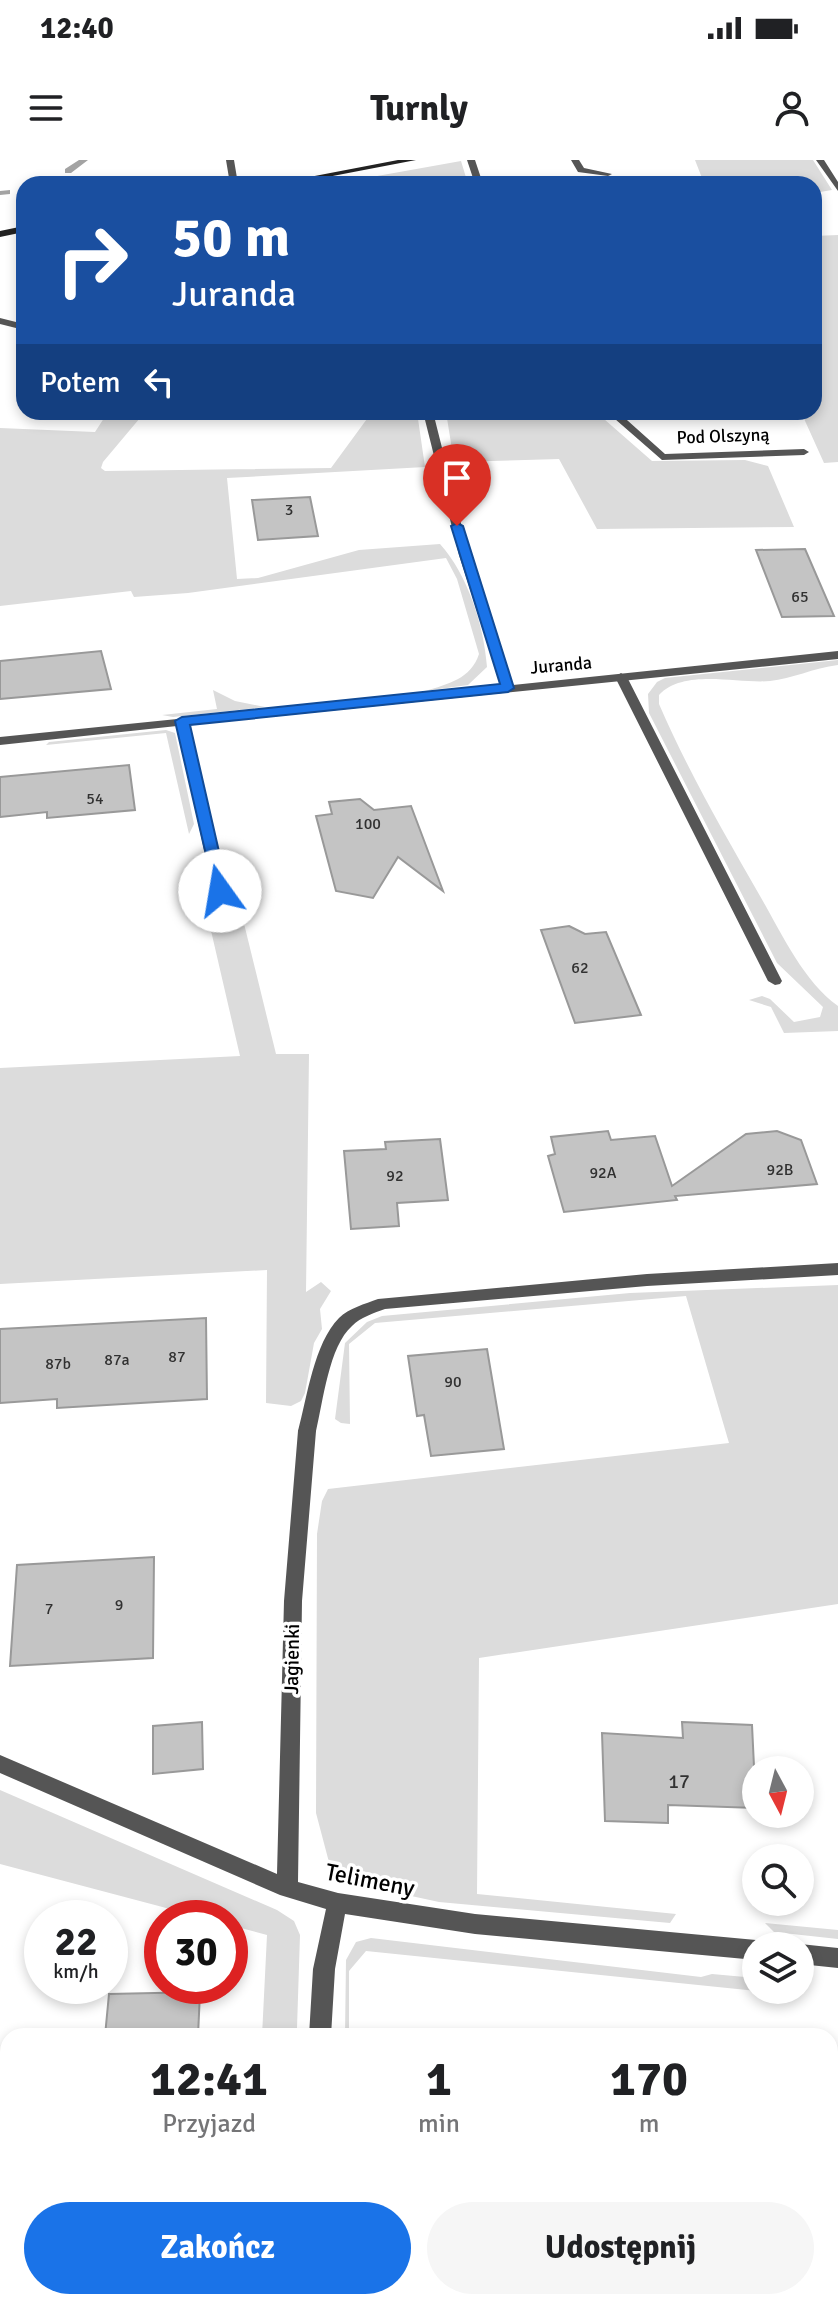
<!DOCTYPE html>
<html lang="pl">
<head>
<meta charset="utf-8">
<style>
	:root { --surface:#fff; --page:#f6f6f6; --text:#202124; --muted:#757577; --accent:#1a73e8 }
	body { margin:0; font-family:Signika,sans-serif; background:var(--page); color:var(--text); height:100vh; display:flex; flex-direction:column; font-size:30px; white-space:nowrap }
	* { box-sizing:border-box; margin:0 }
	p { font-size:26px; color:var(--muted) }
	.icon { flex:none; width:44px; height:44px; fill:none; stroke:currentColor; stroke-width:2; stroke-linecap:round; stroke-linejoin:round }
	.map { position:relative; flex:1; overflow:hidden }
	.side { position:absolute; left:0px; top:1868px; width:838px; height:282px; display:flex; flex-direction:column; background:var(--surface); border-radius:24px 24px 0 0; box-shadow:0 4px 12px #0003 }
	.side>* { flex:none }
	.top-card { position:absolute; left:16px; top:16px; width:806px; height:244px; border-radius:24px; box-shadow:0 4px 12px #0003; background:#1a4fa0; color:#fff; overflow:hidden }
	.needle { width:52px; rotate:173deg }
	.fabs { position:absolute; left:742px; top:1596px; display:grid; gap:16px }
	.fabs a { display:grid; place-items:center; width:72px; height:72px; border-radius:50%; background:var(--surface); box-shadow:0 4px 12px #0003; font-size:40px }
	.speed { position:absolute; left:24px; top:1740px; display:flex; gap:16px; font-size:40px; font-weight:700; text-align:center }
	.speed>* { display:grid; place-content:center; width:104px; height:104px; border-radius:50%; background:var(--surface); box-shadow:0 4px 12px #0003; line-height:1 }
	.speed small { font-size:20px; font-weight:400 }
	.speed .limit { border:12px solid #d22; background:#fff; color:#111 }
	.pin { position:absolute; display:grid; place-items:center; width:68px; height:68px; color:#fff; margin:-82px -34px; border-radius:50% 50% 50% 0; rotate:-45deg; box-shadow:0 0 8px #0007 }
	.pin .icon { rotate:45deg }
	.me { position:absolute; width:88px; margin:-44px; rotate:347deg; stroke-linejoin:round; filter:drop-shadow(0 0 6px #0008) }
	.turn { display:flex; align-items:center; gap:28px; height:168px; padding:0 24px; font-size:36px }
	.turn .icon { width:104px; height:104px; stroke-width:2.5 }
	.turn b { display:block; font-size:56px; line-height:68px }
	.then { display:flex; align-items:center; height:76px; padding:0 24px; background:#0003; gap:16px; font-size:30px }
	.eta { display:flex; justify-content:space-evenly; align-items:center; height:136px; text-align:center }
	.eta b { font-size:48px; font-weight:800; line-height:56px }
	.button { display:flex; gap:16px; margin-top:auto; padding:16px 24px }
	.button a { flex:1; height:92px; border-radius:48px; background:var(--accent); color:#fff; font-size:32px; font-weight:800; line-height:92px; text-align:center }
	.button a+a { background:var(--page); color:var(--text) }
	.status { display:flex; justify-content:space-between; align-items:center; height:56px; padding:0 40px; background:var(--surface); direction:ltr }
	.status svg { height:22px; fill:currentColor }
	header { display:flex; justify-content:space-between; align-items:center; height:104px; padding:0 24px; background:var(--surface); font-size:36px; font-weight:800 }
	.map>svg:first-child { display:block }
	.green { fill:#dcdcdc }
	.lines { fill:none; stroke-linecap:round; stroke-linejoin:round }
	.stream { fill:#a3a3a3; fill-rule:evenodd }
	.building { fill:#c4c4c4; stroke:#999; stroke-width:2 }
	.lane { fill:#555; fill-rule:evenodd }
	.street { fill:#555; fill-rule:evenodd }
	.secondary { fill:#222; fill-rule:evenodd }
	.route { fill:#1a73e8; stroke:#114b97; stroke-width:2 }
	.labels { text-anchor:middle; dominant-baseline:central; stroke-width:7; stroke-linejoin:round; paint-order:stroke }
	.number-label { font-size:16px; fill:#313131 }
	.far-street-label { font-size:18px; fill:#000; stroke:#fff }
	.street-label { font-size:20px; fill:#000; stroke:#fff }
	.near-number-label { font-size:20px; fill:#313131 }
	.near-street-label { font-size:24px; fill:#000; stroke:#fff }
</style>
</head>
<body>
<div class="status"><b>12:40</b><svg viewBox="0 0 49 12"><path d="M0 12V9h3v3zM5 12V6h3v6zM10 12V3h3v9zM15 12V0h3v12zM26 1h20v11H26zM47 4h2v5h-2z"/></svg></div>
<header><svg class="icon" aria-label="menu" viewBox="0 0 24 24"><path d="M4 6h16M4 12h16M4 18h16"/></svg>Turnly<svg class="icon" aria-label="person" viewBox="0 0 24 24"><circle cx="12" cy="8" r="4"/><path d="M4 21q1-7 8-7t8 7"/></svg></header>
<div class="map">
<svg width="838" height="2149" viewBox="0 0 838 2149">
	<rect width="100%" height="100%" fill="#fff"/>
	<path class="green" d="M695 0H813L832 30 814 33V24H656L702 18Z
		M461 1 468 24H371L366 18Z
		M838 75V302L824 303 801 252H814V76Z
		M108 252H145L103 302 101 308 105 311 331 308 372 252H417L425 307 227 318 237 419 258 418 359 390 440 384C468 415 484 466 487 507L468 525 425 531C448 524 471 519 479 494L457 419 446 398 188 433 134 437 131 431 0 446V268L95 272Z
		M446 252H596L652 301 745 300 768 306 794 367 597 369 559 299 454 302Z
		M838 500V505C813 508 792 519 770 521 738 524 684 508 659 535V544C688 611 724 673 760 736 781 772 803 821 838 846V871L784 873 771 847 749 840 762 836 770 839 794 862 820 857 823 847 777 803 649 553 648 534 657 522 665 518Z
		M213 530 235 541 265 547 173 557 162 555 217 549Z
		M166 570 175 573 194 664 189 674 166 573 46 585 49 582Z
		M236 731 276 894H309L306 1132 321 1122 331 1131 320 1149 322 1169 314 1183 305 1233 301 1241 291 1246 266 1243 267 1110 0 1124V908L240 896 203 736Z
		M838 1125V1444L479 1498 477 1734 676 1754 670 1763 439 1742 342 1721 330 1706 316 1653 317 1374 322 1341 328 1329 729 1283 686 1136 375 1163 349 1184 350 1264 341 1263 335 1259 345 1183 367 1162 382 1156 630 1133Z
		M0 1630 277 1750 294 1761 300 1775 297 1868 262 1876 267 1775 230 1765V1758H204L0 1704Z
		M765 1763 838 1770V1779L774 1772Z
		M371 1778 701 1817 712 1814 756 1818V1830H776L777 1833 366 1791 349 1811V1876H345L346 1800 356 1782Z"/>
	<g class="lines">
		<path class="stream" d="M79 0H88L71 13H65V9Z
			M10 30V34L0 35V31Z"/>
	</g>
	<path class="building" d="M310 337 318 376 258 380 252 340Z
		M805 389 834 456 782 457 756 390Z
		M101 491 111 529 0 539V501Z
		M129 605 135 650 47 658V652L0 657V617Z
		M360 639 374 650 411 646 443 731 398 697 373 738 336 731 316 656 332 654 329 642Z
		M569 766 585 774 606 772 641 855 575 863 541 770Z
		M608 971 611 980 655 976 672 1026 746 974 777 971 801 980 817 1024 675 1036 677 1040 564 1052 548 996 555 994 551 977Z
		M440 979 448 1040 397 1043 399 1066 351 1069 344 991 386 989 385 982Z
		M206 1158 207 1239 57 1248V1239L0 1243V1169Z
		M487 1189 504 1289 431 1296 424 1255 417 1256 408 1196Z
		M154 1397 153 1498 10 1506 17 1405Z
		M202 1562 203 1609 153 1614V1566Z
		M682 1562 752 1565 756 1648 668 1645V1663L605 1661 602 1573 683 1578Z
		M200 1832 198 1876H105L109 1834Z"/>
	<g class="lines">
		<path class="lane" d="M226 0H234L238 24H230Z
			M467 0H475L483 24H475Z
			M571 0H579L584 8 612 14 608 16 578 12Z
			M816 0H824L838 22V31Z
			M0 158 24 164V170L0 164Z
			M621 513 627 517 782 821 780 824 775 825 768 821 615 517Z
			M838 1103V1115L647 1126 385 1149C374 1153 361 1157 352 1166 329 1186 323 1242 316 1271L313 1276H301L298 1271C307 1238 314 1183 339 1158 349 1148 365 1144 378 1139L647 1114Z"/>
		<path class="street" d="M423 252H433L469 395 513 525 838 491V499L189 565 227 731 220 735 213 731 177 566 0 585V577L501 526 459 395Z
			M607 252H618L665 294 804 289 809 292 804 295 662 300Z
			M307 1264 313 1266 316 1271 302 1441 298 1722 338 1733 475 1754 756 1780 765 1786H756V1800L475 1774 345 1754 335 1809 331 1876H309L313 1809 326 1749 280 1735 0 1613V1595L277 1714 284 1441 298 1271 301 1266Z
			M800 1784 838 1788V1808L800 1804V1786H795Z
			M306 2142H330V2149H306Z"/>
		<path class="secondary" d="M398 0H416L291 24H273Z
			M24 66V72L0 77V71Z"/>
	</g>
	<path class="route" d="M457 363 463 366 514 528 508 532 190 565 228 731 220 736 215 734 175 561 182 557 500 524 451 366Z"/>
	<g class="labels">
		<g class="number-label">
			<text x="289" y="350">3</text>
			<text x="800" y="437">65</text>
			<text x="95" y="639">54</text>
			<text x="368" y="664">100</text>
			<text x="580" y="808">62</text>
			<text x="780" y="1010">92B</text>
			<text x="603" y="1013">92A</text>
			<text x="395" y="1016">92</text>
			<text x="177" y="1197">87</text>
			<text x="117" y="1200">87a</text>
			<text x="58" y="1204">87b</text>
			<text x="453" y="1222">90</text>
			<text x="119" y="1445">9</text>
			<text x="49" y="1449">7</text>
		</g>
		<g class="far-street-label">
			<text transform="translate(723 276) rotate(-2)">Pod Olszyną</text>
			<text transform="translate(561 505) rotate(-5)">Juranda</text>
		</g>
		<g class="street-label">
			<text transform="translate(292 1499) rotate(-89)">Jagienki</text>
		</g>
		<g class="near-number-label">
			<text x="679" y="1621">17</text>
		</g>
		<g class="near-street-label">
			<text transform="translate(370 1720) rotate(11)">Telimeny</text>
		</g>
	</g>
</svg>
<div class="fabs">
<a><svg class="needle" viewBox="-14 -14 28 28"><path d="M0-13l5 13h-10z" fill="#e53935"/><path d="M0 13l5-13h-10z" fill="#757577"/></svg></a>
<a><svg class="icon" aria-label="search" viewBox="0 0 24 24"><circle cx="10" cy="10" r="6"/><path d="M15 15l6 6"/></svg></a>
<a><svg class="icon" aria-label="layers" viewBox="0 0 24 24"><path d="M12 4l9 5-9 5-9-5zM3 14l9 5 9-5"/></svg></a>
</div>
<div class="speed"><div>22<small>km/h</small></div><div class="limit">30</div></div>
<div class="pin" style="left:457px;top:366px;background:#d93025"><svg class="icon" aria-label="arrive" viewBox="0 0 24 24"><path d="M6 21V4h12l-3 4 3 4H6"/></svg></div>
<svg class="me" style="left:220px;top:731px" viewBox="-20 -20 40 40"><circle r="19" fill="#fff"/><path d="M0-13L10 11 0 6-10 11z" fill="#1a73e8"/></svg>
<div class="top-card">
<div class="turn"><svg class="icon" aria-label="right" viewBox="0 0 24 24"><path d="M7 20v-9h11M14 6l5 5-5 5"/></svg><div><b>50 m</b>Juranda</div></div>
<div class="then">Potem<svg class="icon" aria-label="left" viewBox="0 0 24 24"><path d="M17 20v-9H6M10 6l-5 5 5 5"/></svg></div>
</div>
<section class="side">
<div class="eta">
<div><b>12:41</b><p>Przyjazd</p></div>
<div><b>1</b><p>min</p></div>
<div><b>170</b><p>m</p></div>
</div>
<div class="button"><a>Zakończ</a><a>Udostępnij</a></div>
</section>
</div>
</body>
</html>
